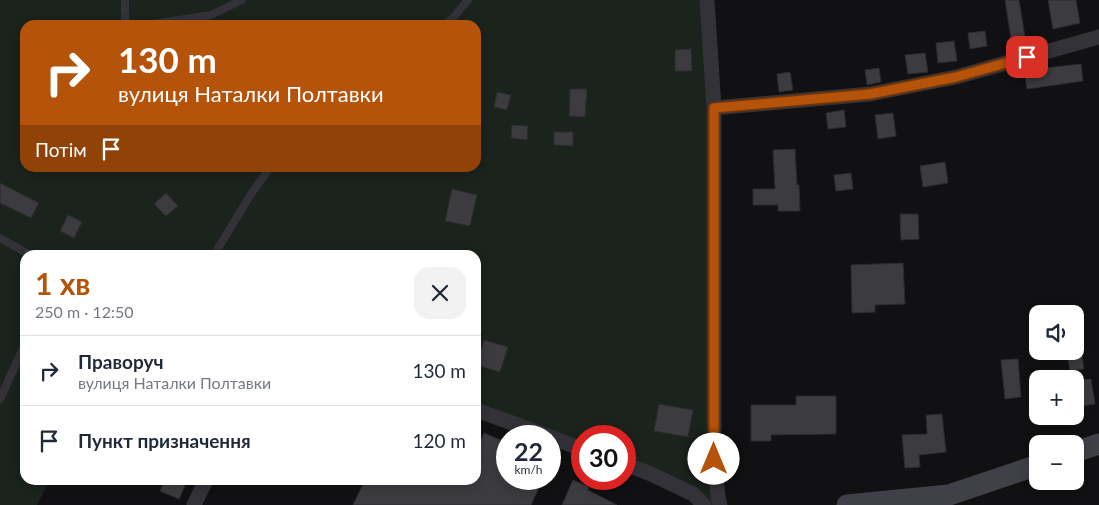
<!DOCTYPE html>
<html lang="uk">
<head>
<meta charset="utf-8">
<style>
	:root { --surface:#fff; --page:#f2f2f3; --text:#1f2937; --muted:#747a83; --line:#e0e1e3; --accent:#b45309 }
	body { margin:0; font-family:Lato,sans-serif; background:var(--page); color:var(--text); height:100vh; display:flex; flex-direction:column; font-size:19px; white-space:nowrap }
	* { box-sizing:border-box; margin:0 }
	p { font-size:16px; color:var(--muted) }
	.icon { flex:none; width:28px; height:28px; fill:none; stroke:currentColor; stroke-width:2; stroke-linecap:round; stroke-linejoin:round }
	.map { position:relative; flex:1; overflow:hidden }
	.details { position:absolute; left:20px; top:250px; width:461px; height:235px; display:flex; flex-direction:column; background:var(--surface); border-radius:15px; box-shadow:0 2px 12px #0003 }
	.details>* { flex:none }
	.top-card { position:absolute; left:20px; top:20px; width:461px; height:152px; border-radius:15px; box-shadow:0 2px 12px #0003; background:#b45309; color:#fff; overflow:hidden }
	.tools { position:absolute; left:1029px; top:305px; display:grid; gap:10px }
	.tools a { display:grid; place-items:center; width:55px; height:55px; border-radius:10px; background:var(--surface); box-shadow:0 2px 12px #0003; font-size:25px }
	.speed { position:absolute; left:496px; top:425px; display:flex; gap:10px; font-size:25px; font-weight:700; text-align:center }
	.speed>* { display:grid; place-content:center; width:65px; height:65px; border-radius:50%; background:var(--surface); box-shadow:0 2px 12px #0003; line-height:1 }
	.speed small { font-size:12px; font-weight:400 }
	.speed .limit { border:8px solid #d22; background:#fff; color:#111 }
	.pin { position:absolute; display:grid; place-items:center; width:42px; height:42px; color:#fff; margin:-21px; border-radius:10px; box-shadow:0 2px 8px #0006 }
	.me { position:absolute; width:55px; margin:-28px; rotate:0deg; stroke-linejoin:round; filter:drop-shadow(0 0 4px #0008) }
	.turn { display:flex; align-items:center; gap:18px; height:105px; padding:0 15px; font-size:22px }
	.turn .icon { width:65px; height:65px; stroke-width:2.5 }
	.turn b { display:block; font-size:35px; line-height:42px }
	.then { display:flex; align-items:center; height:48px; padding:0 15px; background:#0003; gap:10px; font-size:19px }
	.round { display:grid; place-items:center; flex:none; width:52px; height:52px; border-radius:15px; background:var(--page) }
	.summary { display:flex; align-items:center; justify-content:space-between; height:85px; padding:0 15px }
	h1 { font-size:30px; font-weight:700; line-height:38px; color:var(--accent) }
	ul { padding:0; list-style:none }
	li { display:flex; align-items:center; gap:15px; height:70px; padding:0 15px; border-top:1px solid var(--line) }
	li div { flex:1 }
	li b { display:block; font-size:19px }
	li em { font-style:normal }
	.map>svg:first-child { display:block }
	.green { fill:#1b231d; fill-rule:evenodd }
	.building { fill:#3b3b40; stroke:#2c2b2f }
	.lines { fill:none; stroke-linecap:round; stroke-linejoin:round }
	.lane { stroke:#323238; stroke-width:8 }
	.street { stroke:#323238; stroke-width:15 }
	.secondary { stroke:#404148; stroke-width:21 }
	.route-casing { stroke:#753606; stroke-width:12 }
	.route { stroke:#b45309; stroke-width:9 }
</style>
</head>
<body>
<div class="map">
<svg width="1099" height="505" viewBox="0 0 1099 505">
	<rect width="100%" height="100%" fill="#111113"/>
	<path class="green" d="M0 0H707L720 505H704L625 464V436H582V449L476 410V255H25V480H50L37 505H0ZM25 25H476V168H25Z"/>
	<path class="building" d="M1005 0H1019L1025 37 1011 39Z
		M1048 0H1076L1080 23 1053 29Z
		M985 31 987 46 970 49 968 33Z
		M954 41 957 61 938 63 936 43Z
		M691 49 692 71H675V50Z
		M925 53 928 72 908 74 905 55Z
		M1044 64 1045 68 1081 64 1083 81 1027 89 1024 68Z
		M879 68 881 82 867 85 865 70Z
		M790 72 793 90 779 92 777 74Z
		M570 89H587L585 117 569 116Z
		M497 92 511 95 507 110 494 107Z
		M844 110 846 127 828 129 826 113Z
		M893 113 896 136 878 139 875 115Z
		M512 125 528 126 527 140 511 138Z
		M554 132H573V146L554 145Z
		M795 149 797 185H799L800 211H778V205H753V189H775L773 150Z
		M945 162 948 183 923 187 920 166Z
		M851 173 853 189 836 191 834 175Z
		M0 183 39 203 31 218 0 203Z
		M452 189 477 195 470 226 445 221Z
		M166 193 178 206 166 216 154 204Z
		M900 214H918L919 239 901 240Z
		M68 215 82 222 74 238 60 231Z
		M903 263 905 304 875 305V312L852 313 851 265Z
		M484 340 508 347 500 372 476 365Z
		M1082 356 1084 369 1070 371 1068 358Z
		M1018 359 1021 397 1005 399 1001 360Z
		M1091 379 1095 404 1075 407V381Z
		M796 396H836V434L771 435V441H751V405H796Z
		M659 404 693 410 688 437 654 431Z
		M942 414 946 452 919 455 920 467 905 468 902 435 927 434 926 415Z
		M484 433 508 443V479H543L531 505H353L365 480H476V450Z
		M165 480H171L185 486 179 499 160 491Z
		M573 480 589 487 588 490 617 505H562Z"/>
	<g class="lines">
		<path class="lane" d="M125 0V20L128 25
			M146 25 211 15 242 0
			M445 25 452 19 468 0
			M0 238 30 255
			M214 255 251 194 270 168
			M0 399 25 344"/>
		<path class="street" d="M707 0 714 108V459L718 497 720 505
			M714 108 870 94 956 77 1099 37
			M476 410 548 436
			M550 437 582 449
			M625 464 651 474 693 494 704 505
			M194 505 206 480"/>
		<path class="secondary" d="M1075 452 1099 444
			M847 505 949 495 1038 465"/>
	</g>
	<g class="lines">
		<g class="route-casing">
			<path id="route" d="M714 459V108L870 94 956 77 1027 57"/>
		</g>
		<use href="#route" class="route"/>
	</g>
</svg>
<div class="tools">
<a><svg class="icon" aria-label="sound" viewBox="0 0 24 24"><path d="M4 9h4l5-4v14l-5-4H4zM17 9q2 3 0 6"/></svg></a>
<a>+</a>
<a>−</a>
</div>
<div class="speed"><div>22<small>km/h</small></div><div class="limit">30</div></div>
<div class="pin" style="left:1027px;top:57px;background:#d93025"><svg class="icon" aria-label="arrive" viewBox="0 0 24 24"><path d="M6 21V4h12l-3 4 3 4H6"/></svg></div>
<svg class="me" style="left:714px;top:459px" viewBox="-20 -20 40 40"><circle r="19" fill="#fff"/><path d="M0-13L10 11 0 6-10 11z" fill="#b45309"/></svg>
<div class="top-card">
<div class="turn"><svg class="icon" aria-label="right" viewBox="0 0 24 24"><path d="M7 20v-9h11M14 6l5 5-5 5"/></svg><div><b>130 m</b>вулиця Наталки Полтавки</div></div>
<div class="then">Потім<svg class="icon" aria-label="arrive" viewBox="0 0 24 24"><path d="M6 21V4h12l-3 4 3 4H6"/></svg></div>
</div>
<section class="details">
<div class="summary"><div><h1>1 хв</h1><p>250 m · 12:50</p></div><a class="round"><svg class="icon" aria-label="close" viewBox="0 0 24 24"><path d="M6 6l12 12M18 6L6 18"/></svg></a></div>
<ul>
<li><svg class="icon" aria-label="right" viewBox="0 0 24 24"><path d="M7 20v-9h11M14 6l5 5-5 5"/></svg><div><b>Праворуч</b><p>вулиця Наталки Полтавки</p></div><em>130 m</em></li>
<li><svg class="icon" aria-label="arrive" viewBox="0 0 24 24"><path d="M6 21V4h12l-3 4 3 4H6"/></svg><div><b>Пункт призначення</b></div><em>120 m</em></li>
</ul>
</section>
</div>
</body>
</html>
